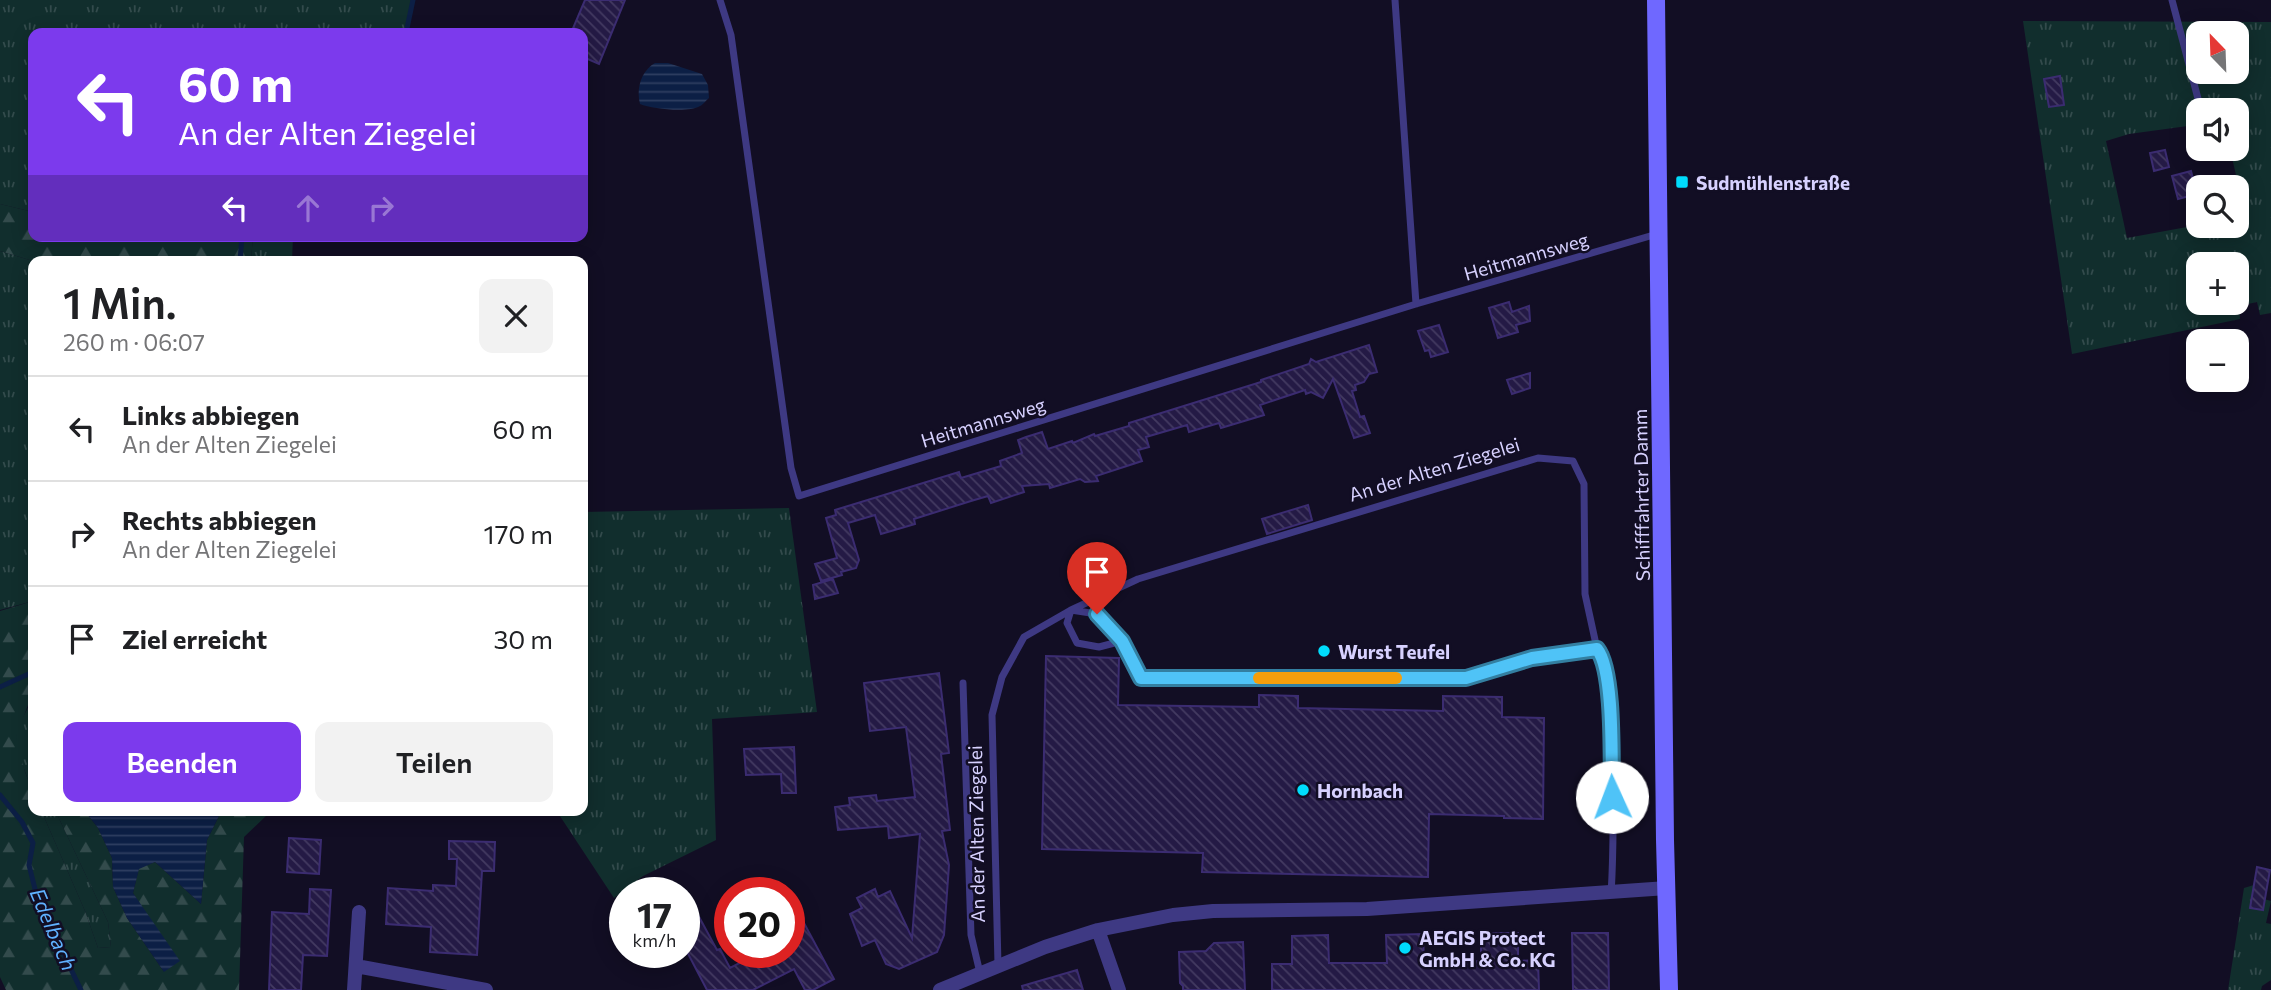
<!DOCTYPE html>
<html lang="de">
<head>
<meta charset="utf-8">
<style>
	:root { --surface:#fff; --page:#f2f2f2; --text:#202124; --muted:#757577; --line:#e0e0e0; --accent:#7c3aed }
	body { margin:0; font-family:Commissioner,sans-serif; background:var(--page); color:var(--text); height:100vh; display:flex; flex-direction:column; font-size:26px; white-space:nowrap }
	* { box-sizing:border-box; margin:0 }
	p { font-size:23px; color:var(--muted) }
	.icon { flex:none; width:38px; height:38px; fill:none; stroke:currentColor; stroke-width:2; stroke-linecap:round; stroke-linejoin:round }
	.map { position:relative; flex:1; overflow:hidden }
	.side { position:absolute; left:28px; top:256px; width:560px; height:560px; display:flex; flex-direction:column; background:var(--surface); border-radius:14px; box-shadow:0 4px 18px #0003 }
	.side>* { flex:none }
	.hud { position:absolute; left:28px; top:28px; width:560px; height:214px; border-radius:14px; box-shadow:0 4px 18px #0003; background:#7c3aed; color:#fff; overflow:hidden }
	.needle { width:46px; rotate:337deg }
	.tools { position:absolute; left:2186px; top:21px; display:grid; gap:14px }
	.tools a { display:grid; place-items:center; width:63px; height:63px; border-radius:14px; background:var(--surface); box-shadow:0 4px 18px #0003; font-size:35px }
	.speed { position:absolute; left:609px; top:877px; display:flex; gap:14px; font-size:35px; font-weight:700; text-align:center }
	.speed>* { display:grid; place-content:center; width:91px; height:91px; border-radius:50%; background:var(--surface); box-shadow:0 4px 18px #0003; line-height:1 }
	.speed small { font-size:18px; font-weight:400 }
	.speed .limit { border:10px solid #d22; background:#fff; color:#111 }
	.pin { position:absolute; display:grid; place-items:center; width:60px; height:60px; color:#fff; margin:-72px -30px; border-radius:50% 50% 50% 0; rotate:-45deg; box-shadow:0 0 7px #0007 }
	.pin .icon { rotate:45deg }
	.me { position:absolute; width:77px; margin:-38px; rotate:358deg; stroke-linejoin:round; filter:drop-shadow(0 0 5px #0008) }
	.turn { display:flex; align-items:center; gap:24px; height:147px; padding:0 35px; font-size:32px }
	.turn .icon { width:91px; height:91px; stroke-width:2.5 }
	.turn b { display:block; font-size:49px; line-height:60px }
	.lanes { display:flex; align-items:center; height:66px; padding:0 35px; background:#0003; justify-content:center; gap:35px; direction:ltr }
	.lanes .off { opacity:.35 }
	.round { display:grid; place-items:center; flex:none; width:74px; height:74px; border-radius:14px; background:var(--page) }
	.overview { display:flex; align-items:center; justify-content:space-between; height:119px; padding:0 35px }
	h1 { font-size:42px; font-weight:600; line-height:52px }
	.primary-button { display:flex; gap:14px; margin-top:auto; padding:14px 35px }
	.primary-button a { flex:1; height:80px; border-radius:14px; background:var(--accent); color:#fff; font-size:28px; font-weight:600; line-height:80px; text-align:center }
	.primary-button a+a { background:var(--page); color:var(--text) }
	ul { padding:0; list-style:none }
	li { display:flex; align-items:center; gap:21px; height:105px; padding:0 35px; border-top:2px solid var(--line) }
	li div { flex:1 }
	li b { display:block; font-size:26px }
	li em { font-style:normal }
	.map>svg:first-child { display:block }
	.grass { fill:url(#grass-tufts); fill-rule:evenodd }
	.forest { fill:url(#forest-firs) }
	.water { fill:url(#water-rules) }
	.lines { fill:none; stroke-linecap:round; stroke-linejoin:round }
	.stream { stroke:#0c1f45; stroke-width:5 }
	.building { fill:url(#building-back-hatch); stroke:#3b2c71; stroke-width:2 }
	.service { stroke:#3e3983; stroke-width:7 }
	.minor { stroke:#3e3983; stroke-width:14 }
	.secondary { stroke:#6f68ff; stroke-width:18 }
	.route-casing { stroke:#337fa1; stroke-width:18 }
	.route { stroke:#4fc3f7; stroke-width:12 }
	.slow { stroke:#f59e0b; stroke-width:12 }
	.poi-dot { fill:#00dcfc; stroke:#120e24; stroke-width:2.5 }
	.labels { text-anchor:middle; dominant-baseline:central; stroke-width:5; stroke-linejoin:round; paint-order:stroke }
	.poi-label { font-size:19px; font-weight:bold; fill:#d7d1ff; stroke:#120e24; text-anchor:start }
	.street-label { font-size:19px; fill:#d7d1ff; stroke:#120e24 }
	.water-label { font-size:21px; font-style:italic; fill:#5fb1ff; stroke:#120e24 }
</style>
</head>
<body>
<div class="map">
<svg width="2271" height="990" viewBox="0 0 2271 990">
	<defs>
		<pattern id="grass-tufts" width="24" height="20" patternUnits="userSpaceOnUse" patternTransform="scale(1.75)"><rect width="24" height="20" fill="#112e2d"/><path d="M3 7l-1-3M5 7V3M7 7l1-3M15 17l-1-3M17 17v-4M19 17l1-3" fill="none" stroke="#334b4c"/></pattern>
		<pattern id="forest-firs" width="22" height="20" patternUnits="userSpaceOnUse" patternTransform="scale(1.75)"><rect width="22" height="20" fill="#112e2d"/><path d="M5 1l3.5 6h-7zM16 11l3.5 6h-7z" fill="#334b4c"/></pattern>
		<pattern id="water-rules" width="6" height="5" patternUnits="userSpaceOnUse" patternTransform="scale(1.75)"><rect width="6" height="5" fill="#0c1f45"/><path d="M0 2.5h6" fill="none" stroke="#2f3e61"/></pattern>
		<pattern id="building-back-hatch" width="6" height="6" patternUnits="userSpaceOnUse" patternTransform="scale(1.75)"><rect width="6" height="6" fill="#241a45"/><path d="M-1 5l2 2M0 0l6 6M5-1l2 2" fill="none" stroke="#433a61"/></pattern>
	</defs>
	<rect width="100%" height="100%" fill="#120e24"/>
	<path class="grass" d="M0 0H413L404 33H33V212L0 204Z
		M2023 21 2271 22V313L2260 315 2257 302 2239 306 2240 319 2072 354ZM2198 33H2236V72H2198ZM2198 110H2236V149H2230L2245 214 2237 218 2236 226 2198 225 2127 238 2106 141 2129 134 2195 125 2198 122ZM2198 264H2236V303H2198Z
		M253 236H293L292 261H251Z
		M0 251 33 261V601L0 610Z
		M789 508 817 712 712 719 716 840 643 876 614 898 556 810H583V512Z
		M33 700V792C28 780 16 749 16 737 17 728 28 706 33 700Z
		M41 810H55L108 922 111 947 98 948 85 911Z
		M2254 885 2260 898 2271 901 2266 923 2271 924V980L2262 986 2261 990H2228L2244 888Z"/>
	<path class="forest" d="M0 204 33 212V236H253L251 261H33L0 251Z
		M33 601V700L28 705 16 737 25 772 33 792V810H41L85 911 98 948 111 947 108 922 55 810H84L98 828 112 858 113 887 127 918 164 972 142 907 133 893 139 868 155 862 201 904 207 840 222 810H459L452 814 267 815 244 837 239 990H6L0 977V611Z"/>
	<path class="water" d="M655 63H668L702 74 708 85 709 98C706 100 703 105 700 106 688 113 653 109 640 104 636 89 641 71 655 63Z
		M84 810H222L207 840 201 904 155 862 139 869 133 893 180 961 164 972 127 918 113 887 112 858 98 828Z"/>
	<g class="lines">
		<path class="stream" d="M406 33 413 0
			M240 261 242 236
			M0 687 33 672
			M0 795 22 822 33 843 29 865 38 901 81 990"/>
	</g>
	<path class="building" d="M585 0H625L599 64 583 57V33H571Z
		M2060 76 2064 105 2049 107 2044 79Z
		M2165 150 2169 167 2154 171 2150 153Z
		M2191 171 2197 194 2178 199 2172 176Z
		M1509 302 1512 312 1529 306 1530 321 1516 325 1518 332 1498 338 1489 308Z
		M1439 325 1448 352 1431 357 1429 350 1425 351 1418 331Z
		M1369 345 1377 372 1369 374 1364 382 1355 385 1356 390 1352 391 1360 417 1364 416 1370 433 1354 438 1333 379 1323 398 1311 392 1306 394 1305 390 1260 405 1264 415 1221 428 1219 423 1189 432 1187 425 1146 437 1149 447 1138 450 1142 461 1096 476 1098 481 1085 482 1080 479 1050 488 1049 484 1022 486 1024 492 991 503 988 496 971 501 914 519 915 524 881 534 875 515 848 523 859 560 856 568 841 572 842 575 821 581 815 564 837 558 826 518 836 515 835 510 959 472 961 478 1001 466 1000 461 1022 453 1018 440 1026 437 1042 432 1048 449 1072 441 1073 443 1094 434 1095 436 1129 426V423L1261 382V380L1309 364 1311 359 1316 362Z
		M1530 373V388L1512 394 1507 380Z
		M1308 505 1312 520 1267 534 1262 519Z
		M833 579 838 593 815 599 813 585Z
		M1046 656 1119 658 1118 705 1259 707V695L1298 696V708L1443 711V696L1502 697V717L1544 718 1543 819 1504 818V816L1429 814 1428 877 1202 872 1203 853 1042 849Z
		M939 673 949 753 941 754 950 830 942 831 949 865 944 935 937 952 899 969 886 964 875 940 862 946 850 914 862 908 857 898 875 889 878 897 890 891 912 938 920 834 889 838 888 826 838 830 835 807 850 805 849 798 876 795 877 801 915 797 906 727 870 731 864 683Z
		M794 747 796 793H782L781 774 746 775 744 749Z
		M289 838 321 840 319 874 287 872Z
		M449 841 495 842 494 871H482L477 955 430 952 431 927 386 924 388 888 433 891V885L456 886 457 859H449Z
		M2257 867 2270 870 2263 910 2250 908Z
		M310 889 331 890 327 956 303 955 301 990H269L272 912 309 914Z
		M684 889 717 950 720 949 730 968 761 952H789V895L834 979 813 990H805L794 969 753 990H707L684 946Z
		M1481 933H1518V961L1538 960 1539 990H1272V964H1292V936L1328 935 1329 963H1387L1386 935 1423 934 1424 962 1481 961Z
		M1572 933H1608L1609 990H1573Z
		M1243 942 1245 990H1183V986L1180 983 1179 952 1206 951 1214 943Z
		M1077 970 1083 990H1023L1022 986Z"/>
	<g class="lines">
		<path class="service" d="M720 0 731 35 791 468 799 496 1416 304 1657 234
			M1395 0 1416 304
			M2172 0 2201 110
			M1597 649C1617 673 1614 854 1611 893
			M963 683 971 935 980 973
			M998 965 992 715 1002 677 1024 637 1071 610 1138 579 1538 458 1573 461 1584 484 1585 594 1597 649 1532 658 1466 678H1141L1122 641 1097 614 1071 610 1067 623 1077 643 1099 647 1122 641"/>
		<path class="minor" d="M1098 930 1119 990
			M356 966 486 990
			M354 990 359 912
			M940 990 1045 947 1098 930 1173 915 1213 911 1367 909 1667 888"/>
		<path class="secondary" d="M1656 0 1665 840 1669 990"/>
	</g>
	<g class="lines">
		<g class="route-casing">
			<path id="route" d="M1097 614 1122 641 1141 678H1466L1532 658 1597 649C1615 671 1611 766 1612 797"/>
		</g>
		<use href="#route" class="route"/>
		<path class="slow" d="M1259 678H1396"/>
	</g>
	<g class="poi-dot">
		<rect x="1675" y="175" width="14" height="14" rx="3.5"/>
		<circle cx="1324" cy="651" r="7"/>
		<circle cx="1303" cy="790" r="7"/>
		<circle cx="1405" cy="948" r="7"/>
	</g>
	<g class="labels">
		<g class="poi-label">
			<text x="1696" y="182">Sudmühlenstraße</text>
			<text x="1338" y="651">Wurst Teufel</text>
			<text x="1317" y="790">Hornbach</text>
			<text x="1419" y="937">AEGIS Protect<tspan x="1419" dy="22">GmbH &amp; Co. KG</tspan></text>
		</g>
		<g class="street-label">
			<text transform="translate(1526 256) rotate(-16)">Heitmannsweg</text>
			<text transform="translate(983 422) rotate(-17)">Heitmannsweg</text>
			<text transform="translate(1434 469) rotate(-17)">An der Alten Ziegelei</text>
			<text transform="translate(1641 495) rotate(-91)">Schifffahrter Damm</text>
			<text transform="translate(976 834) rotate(-91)">An der Alten Ziegelei</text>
		</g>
		<g class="water-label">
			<text transform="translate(54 929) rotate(67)">Edelbach</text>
		</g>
	</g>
</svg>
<div class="tools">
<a><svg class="needle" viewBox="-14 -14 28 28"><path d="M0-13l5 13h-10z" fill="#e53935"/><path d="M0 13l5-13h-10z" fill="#757577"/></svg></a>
<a><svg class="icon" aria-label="sound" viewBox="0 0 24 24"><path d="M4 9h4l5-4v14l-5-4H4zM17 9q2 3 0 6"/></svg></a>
<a><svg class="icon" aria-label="search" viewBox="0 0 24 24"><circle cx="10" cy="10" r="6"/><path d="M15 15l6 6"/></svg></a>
<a>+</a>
<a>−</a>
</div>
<div class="speed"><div>17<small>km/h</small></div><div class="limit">20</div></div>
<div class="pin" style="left:1097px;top:614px;background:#d93025"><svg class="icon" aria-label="arrive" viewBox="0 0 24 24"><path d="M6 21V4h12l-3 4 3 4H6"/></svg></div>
<svg class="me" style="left:1612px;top:797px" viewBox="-20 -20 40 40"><circle r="19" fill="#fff"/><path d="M0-13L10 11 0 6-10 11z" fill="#4fc3f7"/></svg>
<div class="hud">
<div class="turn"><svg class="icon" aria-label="left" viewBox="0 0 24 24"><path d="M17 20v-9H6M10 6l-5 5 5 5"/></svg><div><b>60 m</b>An der Alten Ziegelei</div></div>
<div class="lanes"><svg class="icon" aria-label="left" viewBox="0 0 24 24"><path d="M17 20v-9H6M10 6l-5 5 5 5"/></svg><svg class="icon off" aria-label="ahead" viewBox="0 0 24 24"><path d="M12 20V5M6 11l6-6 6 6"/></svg><svg class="icon off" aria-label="right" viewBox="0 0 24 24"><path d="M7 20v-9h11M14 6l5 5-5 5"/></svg></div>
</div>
<section class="side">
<div class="overview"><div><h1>1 Min.</h1><p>260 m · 06:07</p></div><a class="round"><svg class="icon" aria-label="close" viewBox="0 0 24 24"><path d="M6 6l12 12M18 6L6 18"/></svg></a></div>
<ul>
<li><svg class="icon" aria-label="left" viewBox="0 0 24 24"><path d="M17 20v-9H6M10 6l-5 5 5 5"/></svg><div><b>Links abbiegen</b><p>An der Alten Ziegelei</p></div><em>60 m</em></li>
<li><svg class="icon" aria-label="right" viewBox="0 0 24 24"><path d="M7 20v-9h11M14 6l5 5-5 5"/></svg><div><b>Rechts abbiegen</b><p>An der Alten Ziegelei</p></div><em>170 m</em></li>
<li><svg class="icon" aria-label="arrive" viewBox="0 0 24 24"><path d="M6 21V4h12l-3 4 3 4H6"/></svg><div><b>Ziel erreicht</b></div><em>30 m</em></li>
</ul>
<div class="primary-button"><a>Beenden</a><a>Teilen</a></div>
</section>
</div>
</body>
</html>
